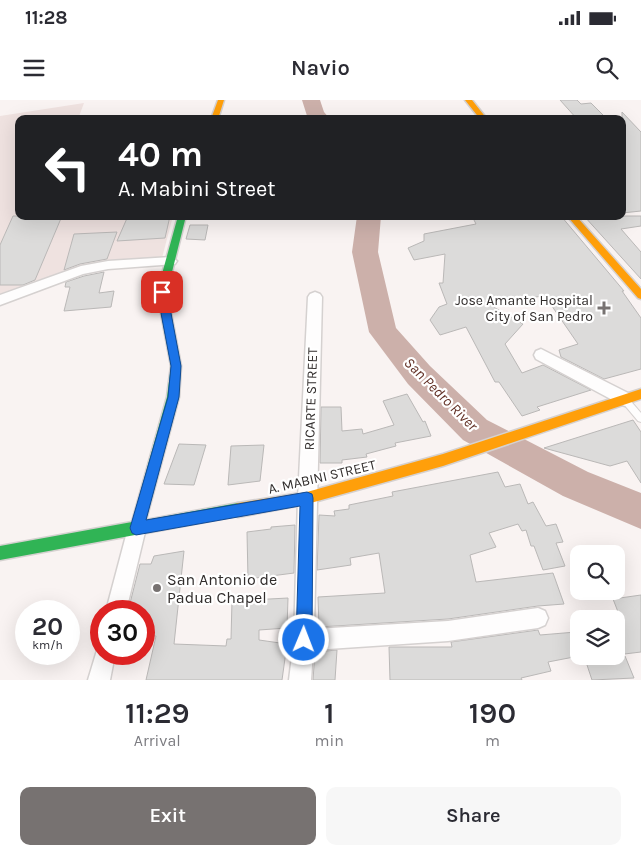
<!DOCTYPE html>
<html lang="en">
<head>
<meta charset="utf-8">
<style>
	:root { --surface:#fff; --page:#f7f7f7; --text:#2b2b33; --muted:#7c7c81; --accent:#777271 }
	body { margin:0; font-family:Karla,sans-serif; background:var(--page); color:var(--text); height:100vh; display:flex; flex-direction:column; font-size:19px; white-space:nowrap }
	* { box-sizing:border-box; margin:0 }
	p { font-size:16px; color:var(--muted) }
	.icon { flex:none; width:28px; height:28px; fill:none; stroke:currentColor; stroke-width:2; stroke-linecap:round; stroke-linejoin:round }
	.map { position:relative; height:580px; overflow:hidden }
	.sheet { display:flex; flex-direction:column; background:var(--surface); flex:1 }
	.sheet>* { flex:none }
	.banner { position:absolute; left:15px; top:15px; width:611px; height:105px; border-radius:10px; box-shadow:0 5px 20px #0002; background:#202124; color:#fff; overflow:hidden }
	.controls { position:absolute; left:570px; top:445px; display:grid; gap:10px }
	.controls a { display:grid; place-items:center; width:55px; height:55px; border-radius:10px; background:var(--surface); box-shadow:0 5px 20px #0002; font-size:25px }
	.speed { position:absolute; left:15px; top:500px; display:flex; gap:10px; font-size:25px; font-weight:700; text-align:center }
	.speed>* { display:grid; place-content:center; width:65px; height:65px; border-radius:50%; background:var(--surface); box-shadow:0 5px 20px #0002; line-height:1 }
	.speed small { font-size:12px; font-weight:400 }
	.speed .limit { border:8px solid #d22; background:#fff; color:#111 }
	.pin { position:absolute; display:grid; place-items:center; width:42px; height:42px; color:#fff; margin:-21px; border-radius:10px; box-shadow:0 2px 8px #0006 }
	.me { position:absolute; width:55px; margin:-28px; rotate:1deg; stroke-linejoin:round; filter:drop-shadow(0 0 4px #0008) }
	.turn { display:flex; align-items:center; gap:18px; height:105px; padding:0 20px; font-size:22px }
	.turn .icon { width:65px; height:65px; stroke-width:2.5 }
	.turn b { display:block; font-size:35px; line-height:42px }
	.eta { display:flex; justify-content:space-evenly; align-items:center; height:85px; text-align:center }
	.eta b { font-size:30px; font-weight:600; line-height:35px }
	.action { display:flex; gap:10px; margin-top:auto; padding:10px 20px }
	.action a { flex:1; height:58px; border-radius:10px; background:var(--accent); color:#fff; font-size:20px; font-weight:600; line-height:58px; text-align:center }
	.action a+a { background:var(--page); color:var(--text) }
	.status { display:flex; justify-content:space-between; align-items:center; height:35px; padding:0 25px; background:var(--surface); direction:ltr }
	.status svg { height:14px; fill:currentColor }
	header { display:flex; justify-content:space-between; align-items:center; height:65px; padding:0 20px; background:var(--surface); font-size:22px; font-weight:600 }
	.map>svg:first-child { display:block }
	.built { fill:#efe2e0 }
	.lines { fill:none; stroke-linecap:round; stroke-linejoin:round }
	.river { fill:#ccb0aa; fill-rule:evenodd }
	.building { fill:#dcdbda; stroke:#bab8b7 }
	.lane-casing { stroke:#d5d1d0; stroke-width:2 }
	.street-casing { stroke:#d5d1d0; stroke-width:3 }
	.fast-casing { stroke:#d5d1d0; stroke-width:3 }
	.slow-casing { stroke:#d5d1d0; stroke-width:3 }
	.lane { fill:#fefdfd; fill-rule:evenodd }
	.street { fill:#fefdfd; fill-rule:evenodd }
	.fast { fill:#30b455; fill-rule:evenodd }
	.slow { fill:#ff9f0a; fill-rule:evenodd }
	.route { fill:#1a73e8; stroke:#114b97 }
	.poi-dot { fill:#777271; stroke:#fff; stroke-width:2 }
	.labels { text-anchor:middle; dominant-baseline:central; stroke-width:4.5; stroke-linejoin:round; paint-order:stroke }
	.poi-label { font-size:14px; fill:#312d2c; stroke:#fff; text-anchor:end }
	.street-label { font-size:14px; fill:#312d2c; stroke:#fff }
	.water-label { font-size:15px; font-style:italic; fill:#612f24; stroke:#fff }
	.near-poi-label { font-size:16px; fill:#312d2c; stroke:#fff; text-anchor:start }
</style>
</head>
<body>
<div class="status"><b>11:28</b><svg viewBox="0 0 49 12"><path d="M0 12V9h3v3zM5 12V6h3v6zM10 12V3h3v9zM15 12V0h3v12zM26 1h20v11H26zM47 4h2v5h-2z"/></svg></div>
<header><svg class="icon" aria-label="menu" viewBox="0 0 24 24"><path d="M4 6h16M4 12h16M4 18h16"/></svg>Navio<svg class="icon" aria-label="search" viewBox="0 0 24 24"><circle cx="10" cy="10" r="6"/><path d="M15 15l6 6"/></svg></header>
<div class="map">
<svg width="641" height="580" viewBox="0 0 641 580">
	<rect width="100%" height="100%" fill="#f9f3f2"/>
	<path class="built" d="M84 3 78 19H19V116H173L162 158 109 163 0 198V16Z"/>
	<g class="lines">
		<path class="river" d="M302 0H320L324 12 330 19H308Z
			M357 116H381L378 152 396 228 430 266 487 320 588 372 641 393V429L563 396 463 340 408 284 369 232 352 152Z"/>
	</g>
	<path class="building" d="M560 0H577L581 4 591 3 607 19H577Z
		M622 12 641 32V111L622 113Z
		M13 116H62L35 180 23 185H0V145Z
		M128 116H170L165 138 117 141Z
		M472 116H561L624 191H622L641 218V269L604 279 561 257 559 250 578 244 545 196 485 202 523 224 505 244 522 273 543 265 591 290 537 307 540 310 522 316 499 282H495L466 227 440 235 430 220 439 207 447 204 439 183H443L445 154 414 160 408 148 424 141V134L476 124Z
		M584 116H641V126L621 129 641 152V179Z
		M190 125H208L205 140 186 139Z
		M117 132 107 159 80 164 64 170 74 134Z
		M104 172 99 193 114 191 111 207 64 211 70 187H65L66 182 84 176Z
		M407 294 423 322 425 321 431 336 395 343 396 346 366 354 367 357 342 360V363H320L321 307H341L342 331 362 329 363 334 394 325 383 301Z
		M633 320 641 332V383L627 361 610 366 544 348Z
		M179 344 206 345 194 385 164 384Z
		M264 345 260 381 228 385 231 346Z
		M498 372 505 387 520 384 528 404 533 402 546 426 556 424 563 442 556 443 565 466 543 470 534 446H531L526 430 522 431 518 424 489 433 496 447 470 455 476 482 553 473 564 504 538 506 448 519 319 527 318 497 385 493 379 453 350 458 351 465 317 470 319 415 335 416 334 411 349 409V405L393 396 392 392Z
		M295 425 294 473 248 479 247 432 271 429V427Z
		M184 451 174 544 226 546 227 539H231L232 501 288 498 287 528 259 530V540L287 544 282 580H146L156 536 144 535V511H128L140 464H151L154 456Z
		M641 495V552L616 555V517H620L613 499Z
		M538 530 540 535 576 532 579 556 548 562 551 571 521 578 522 580H390L389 547H452L451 542Z
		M337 550 335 580H313L315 552Z
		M584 556H625L634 578 592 580Z"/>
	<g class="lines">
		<g class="lane-casing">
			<path id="lane" d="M625 297 628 298 641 313V322L638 321 622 302 621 300 622 298Z"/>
		</g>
		<g class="street-casing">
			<path id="street" d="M171 157 177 161 175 164 108 169 83 174 0 205V195L81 166 108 161Z
				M315 192 320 194 322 197 314 529 448 521 538 508 545 511 548 518 545 525 538 528 448 541 313 550 311 580H289L294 540 298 398 308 197 310 194Z
				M541 249 630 294 633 299 630 304 625 306 620 304 536 259 534 255 536 251Z
				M137 419 143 422 146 428 126 511H106L128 428 131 422Z
				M101 545V554H115L110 580H88L98 547Z"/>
		</g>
		<g class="fast-casing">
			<path id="fast" d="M178 116H186L167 192 181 266 179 297 146 420 238 403 243 405 245 410 243 415 0 460V446L132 422 167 297 171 266 157 192Z"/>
		</g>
		<g class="slow-casing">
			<path id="slow" d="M218 0H224L218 19H211Z
				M465 0H472L487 19H480Z
				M567 116H576L641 189V199L638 198Z
				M641 289V299L443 366 307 404 238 417 233 415 231 410 233 405 238 403 307 392 443 354Z"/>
		</g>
		<use href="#lane" class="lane"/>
		<use href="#street" class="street"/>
		<use href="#fast" class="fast"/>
		<use href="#slow" class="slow"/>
	</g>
	<path class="route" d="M162 188 167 192 181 266 179 297 146 420 307 392 312 394 313 398 312 540 309 546 304 548 299 546 296 540 300 406 136 435 132 433 130 428 168 297 171 266 157 192Z"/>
	<g class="poi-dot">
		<path d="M601.5 200.5h5v5h5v5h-5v5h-5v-5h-5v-5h5z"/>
		<circle cx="157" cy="488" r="5"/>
	</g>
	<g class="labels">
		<g class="poi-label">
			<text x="593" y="200">Jose Amante Hospital<tspan x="593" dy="16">City of San Pedro</tspan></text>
		</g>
		<g class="street-label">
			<text transform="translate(311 299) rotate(-88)">RICARTE STREET</text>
			<text transform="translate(322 377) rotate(-13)">A. MABINI STREET</text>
		</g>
		<g class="water-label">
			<text transform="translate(441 294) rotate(45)">San Pedro River</text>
		</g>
		<g class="near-poi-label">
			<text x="167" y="479">San Antonio de<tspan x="167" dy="18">Padua Chapel</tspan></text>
		</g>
	</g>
</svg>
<div class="controls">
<a><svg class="icon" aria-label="search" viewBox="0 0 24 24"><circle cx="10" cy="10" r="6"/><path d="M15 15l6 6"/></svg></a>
<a><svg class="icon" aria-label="layers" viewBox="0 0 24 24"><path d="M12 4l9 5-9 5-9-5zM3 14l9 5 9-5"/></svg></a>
</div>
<div class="speed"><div>20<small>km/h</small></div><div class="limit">30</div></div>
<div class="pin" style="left:162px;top:192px;background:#d93025"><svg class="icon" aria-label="arrive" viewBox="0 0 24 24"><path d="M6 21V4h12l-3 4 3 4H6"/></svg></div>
<svg class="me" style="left:304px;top:540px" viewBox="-20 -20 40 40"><circle r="17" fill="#1a73e8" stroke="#fff" stroke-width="3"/><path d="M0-11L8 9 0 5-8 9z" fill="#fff"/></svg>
<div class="banner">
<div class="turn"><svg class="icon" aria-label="left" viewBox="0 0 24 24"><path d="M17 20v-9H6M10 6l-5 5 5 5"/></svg><div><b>40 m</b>A. Mabini Street</div></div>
</div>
</div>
<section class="sheet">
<div class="eta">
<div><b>11:29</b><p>Arrival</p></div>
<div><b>1</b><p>min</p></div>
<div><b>190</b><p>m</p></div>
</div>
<div class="action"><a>Exit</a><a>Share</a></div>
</section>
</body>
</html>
